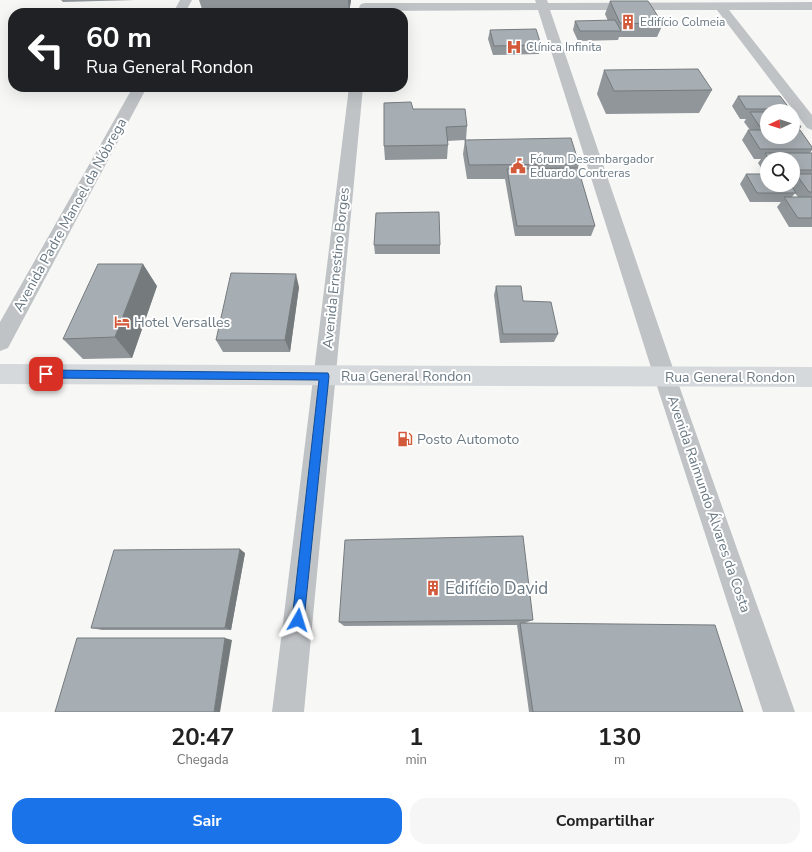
<!DOCTYPE html>
<html lang="pt">
<head>
<meta charset="utf-8">
<style>
	:root { --surface:#fff; --page:#f6f6f6; --text:#222; --muted:#767676; --accent:#1a73e8 }
	body { margin:0; font-family:"Nunito Sans",sans-serif; background:var(--page); color:var(--text); height:100vh; display:flex; flex-direction:column; font-size:15px; white-space:nowrap }
	* { box-sizing:border-box; margin:0 }
	p { font-size:13px; color:var(--muted) }
	.icon { flex:none; width:22px; height:22px; fill:none; stroke:currentColor; stroke-width:2; stroke-linecap:round; stroke-linejoin:round }
	.map { position:relative; height:712px; overflow:hidden }
	.sheet { display:flex; flex-direction:column; background:var(--surface); flex:1 }
	.sheet>* { flex:none }
	.banner { position:absolute; left:8px; top:8px; width:400px; height:84px; border-radius:16px; box-shadow:0 4px 16px #0002; background:#202124; color:#fff; overflow:hidden }
	.needle { width:26px; rotate:266deg }
	.fabs { position:absolute; left:760px; top:104px; display:grid; gap:8px }
	.fabs a { display:grid; place-items:center; width:40px; height:40px; border-radius:50%; background:var(--surface); box-shadow:0 4px 16px #0002; font-size:20px }
	.pin { position:absolute; display:grid; place-items:center; width:34px; height:34px; color:#fff; margin:-17px; border-radius:8px; box-shadow:0 2px 6px #0006 }
	.me { position:absolute; width:44px; margin:-22px; rotate:6deg; stroke-linejoin:round; filter:drop-shadow(0 0 3px #0008) }
	.turn { display:flex; align-items:center; gap:14px; height:84px; padding:0 12px; font-size:18px }
	.turn .icon { width:52px; height:52px; stroke-width:2.5 }
	.turn b { display:block; font-size:28px; line-height:34px }
	.eta { display:flex; justify-content:space-evenly; align-items:center; height:68px; text-align:center }
	.eta b { font-size:24px; font-weight:700; line-height:28px }
	.cta { display:flex; gap:8px; margin-top:auto; padding:8px 12px }
	.cta a { flex:1; height:46px; border-radius:16px; background:var(--accent); color:#fff; font-size:16px; font-weight:700; line-height:46px; text-align:center }
	.cta a+a { background:var(--page); color:var(--text) }
	.map>svg:first-child { display:block }
	.lines { fill:none; stroke-linecap:round; stroke-linejoin:round }
	.minor { fill:#bfc3c6; fill-rule:evenodd }
	.major { fill:#d5d9dc; fill-rule:evenodd }
	.wall { fill:#90969a; fill-rule:evenodd }
	.shaded-wall { fill:#757a7d }
	.building { fill:#a7aeb3; stroke:#757a7d }
	.route { fill:#1a73e8; stroke:#114b97 }
	.labels { text-anchor:middle; dominant-baseline:central; stroke-width:4; stroke-linejoin:round; paint-order:stroke }
	.far-poi-label { font-size:12px; fill:#697883; stroke:#fff; text-anchor:start }
	.street-label { font-size:14px; fill:#697883; stroke:#fff }
	.poi-label { font-size:14px; fill:#697883; stroke:#fff; text-anchor:start }
	.near-poi-label { font-size:17px; fill:#697883; stroke:#fff; text-anchor:start }
</style>
</head>
<body>
<div class="map">
<svg width="812" height="712" viewBox="0 0 812 712">
	<rect width="100%" height="100%" fill="#f7f7f5"/>
	<g class="lines">
		<path class="minor" d="M180 0H192L185 13H173Z
			M535 0H547L548 3 812 2V10H729L812 115V130L807 128 717 10H550L676 377 795 712H763L654 377 538 10 365 11 361 10 359 7 361 4 365 3H536Z
			M133 87H147L8 348 0 351V322Z
			M349 87H363L304 712H272Z"/>
		<path class="major" d="M0 364 812 367V387L0 384Z"/>
	</g>
	<path class="wall" d="M61 0H135L63 2Z
		M199 0H351L349 12H203Z
		M610 1 663 24 657 37H619L618 40 578 41 573 30 575 21H608L605 14Z
		M490 30 541 45 539 54 493 55 488 39Z
		M604 70 712 90 699 113 606 114 597 94Z
		M738 96 790 109 788 111H767V137H793V116L801 127 799 130 812 147V150L810 153H812V227H789L777 207 781 202H750L740 184 746 174H765L758 163 761 159H754L742 140 748 130H750L744 122 746 119H740L732 106ZM767 159H793V185H767ZM795 193 798 197H792Z
		M413 109 467 126 466 140 579 164 578 168 595 226 591 236H515L505 179H467L463 154 465 140 447 141 448 145 447 159 385 160 384 146Z
		M374 245H440V254H375Z
		M157 286 132 358 83 359 63 339Z
		M496 286 523 301 558 334 554 342 500 343 494 295Z
		M299 287 290 352H223L216 340Z
		M245 553 231 630H102L91 628Z
		M533 620 525 623 743 712H529L517 625 344 626 339 622Z"/>
	<path class="shaded-wall" d="M348 0H351L349 12Z
		M143 264 157 286 132 358 115 337Z
		M296 274 299 287 290 352 285 340Z
		M240 549 245 553 231 630 225 628Z
		M225 638 232 640 220 712H214Z"/>
	<path class="building" d="M610 1H648L663 24 620 23Z
		M615 20 621 31H580L575 21Z
		M536 29 541 45 494 46 490 30Z
		M698 69 712 90 614 91 604 70Z
		M738 96H780L790 109H746Z
		M411 102 413 109H465L467 126 446 127 448 145 384 146V103Z
		M750 112H767V127H760Z
		M793 116 801 127H793Z
		M748 130H767V137H793V130H800L812 147V149H760Z
		M571 138 579 164 469 165 465 140Z
		M765 153H812V170H793V159H769Z
		M578 168 595 226H517L507 169Z
		M746 174H767V185H791L796 193H757Z
		M796 174H812V192H809Z
		M784 197H812V218H798Z
		M439 212 440 245H374L376 213Z
		M98 264H143L115 337 63 339Z
		M231 273 296 274 285 340H216Z
		M496 286H521L523 301 551 302 558 334H503Z
		M523 536 533 620 339 622 345 540Z
		M240 549 225 628H91L114 550Z
		M520 623 715 625 743 712H533Z
		M77 638H225L214 712H55Z"/>
	<path class="route" d="M46 370 328 373 329 376 304 620 302 625 298 627 294 625 292 620 319 380 46 378 43 377 42 374 43 371Z"/>
	<defs>
		<g id="building-bare" transform="scale(1.2)"><path d="M-4-6H4V6H1V3H-1V6H-4ZM-2.5-4.3h1.7v1.8h-1.7ZM.8-4.3h1.7v1.8H.8ZM-2.5-1h1.7V.8h-1.7ZM.8-1h1.7V.8H.8Z" fill="#d25939" stroke="#fff" stroke-width="2.5" paint-order="stroke"/></g>
		<g id="hospital-bare" transform="scale(1.2)"><path d="M-5-5h3v3.5h4V-5h3V5h-3V1.5h-4V5h-3Z" fill="#d25939" stroke="#fff" stroke-width="2.5" paint-order="stroke"/></g>
		<g id="civic-bare" transform="scale(1.2)"><path d="M-.6-6.5H3V-4.5H.6V-3L4-1V1h2V6H-6V1h2V-1L-.6-3ZM-1.2 2.5V6h2.4V2.5Z" fill="#d25939" stroke="#fff" stroke-width="2.5" paint-order="stroke"/></g>
		<g id="hotel-bare" transform="scale(1.2)"><path d="M-6-4.5h1.5V1H6V5H4.5V3h-9V5H-6ZM-4 0a1.8 1.8 0 1 1 3.6 0ZM.5 0V-2.5h3Q6-2.5 6 0Z" fill="#d25939" stroke="#fff" stroke-width="2.5" paint-order="stroke"/></g>
		<g id="fuel-bare" transform="scale(1.2)"><path d="M-5.5-6h7V0h2V4h1.3V-2.5L3-4.5l.8-.8L6-3V5H2.5V1h-1V6h-7ZM-4.2-4.7v3.2H.2V-4.7Z" fill="#d25939" stroke="#fff" stroke-width="2.5" paint-order="stroke"/></g>
	</defs>
	<g fill-rule="evenodd">
		<use href="#building-bare" x="628" y="22"/>
		<use href="#hospital-bare" x="514" y="47"/>
		<use href="#civic-bare" x="518" y="166"/>
		<use href="#hotel-bare" x="122" y="322"/>
		<use href="#fuel-bare" x="405" y="439"/>
		<use href="#building-bare" x="433" y="588"/>
	</g>
	<g class="labels">
		<g class="far-poi-label">
			<text x="640" y="22">Edifício Colmeia</text>
			<text x="526" y="47">Clínica Infinita</text>
			<text x="530" y="159">Fórum Desembargador<tspan x="530" dy="14">Eduardo Contreras</tspan></text>
		</g>
		<g class="street-label">
			<text transform="translate(70 215) rotate(-61)">Avenida Padre Manoel da Nóbrega</text>
			<text transform="translate(336 268) rotate(-84)">Avenida Ernestino Borges</text>
			<text x="406" y="376">Rua General Rondon</text>
			<text x="730" y="377">Rua General Rondon</text>
			<text transform="translate(709 504) rotate(71)">Avenida Raimundo Álvares da Costa</text>
		</g>
		<g class="poi-label">
			<text x="134" y="322">Hotel Versalles</text>
			<text x="417" y="439">Posto Automoto</text>
		</g>
		<g class="near-poi-label">
			<text x="445" y="588">Edifício David</text>
		</g>
	</g>
</svg>
<div class="fabs">
<a><svg class="needle" viewBox="-14 -14 28 28"><path d="M0-13l5 13h-10z" fill="#e53935"/><path d="M0 13l5-13h-10z" fill="#767676"/></svg></a>
<a><svg class="icon" aria-label="search" viewBox="0 0 24 24"><circle cx="10" cy="10" r="6"/><path d="M15 15l6 6"/></svg></a>
</div>
<div class="pin" style="left:46px;top:374px;background:#d93025"><svg class="icon" aria-label="arrive" viewBox="0 0 24 24"><path d="M6 21V4h12l-3 4 3 4H6"/></svg></div>
<svg class="me" style="left:298px;top:620px" viewBox="-20 -20 40 40"><path d="M0-17L14 15 0 8-14 15z" fill="#1a73e8" stroke="#fff" stroke-width="4"/></svg>
<div class="banner">
<div class="turn"><svg class="icon" aria-label="left" viewBox="0 0 24 24"><path d="M17 20v-9H6M10 6l-5 5 5 5"/></svg><div><b>60 m</b>Rua General Rondon</div></div>
</div>
</div>
<section class="sheet">
<div class="eta">
<div><b>20:47</b><p>Chegada</p></div>
<div><b>1</b><p>min</p></div>
<div><b>130</b><p>m</p></div>
</div>
<div class="cta"><a>Sair</a><a>Compartilhar</a></div>
</section>
</body>
</html>
